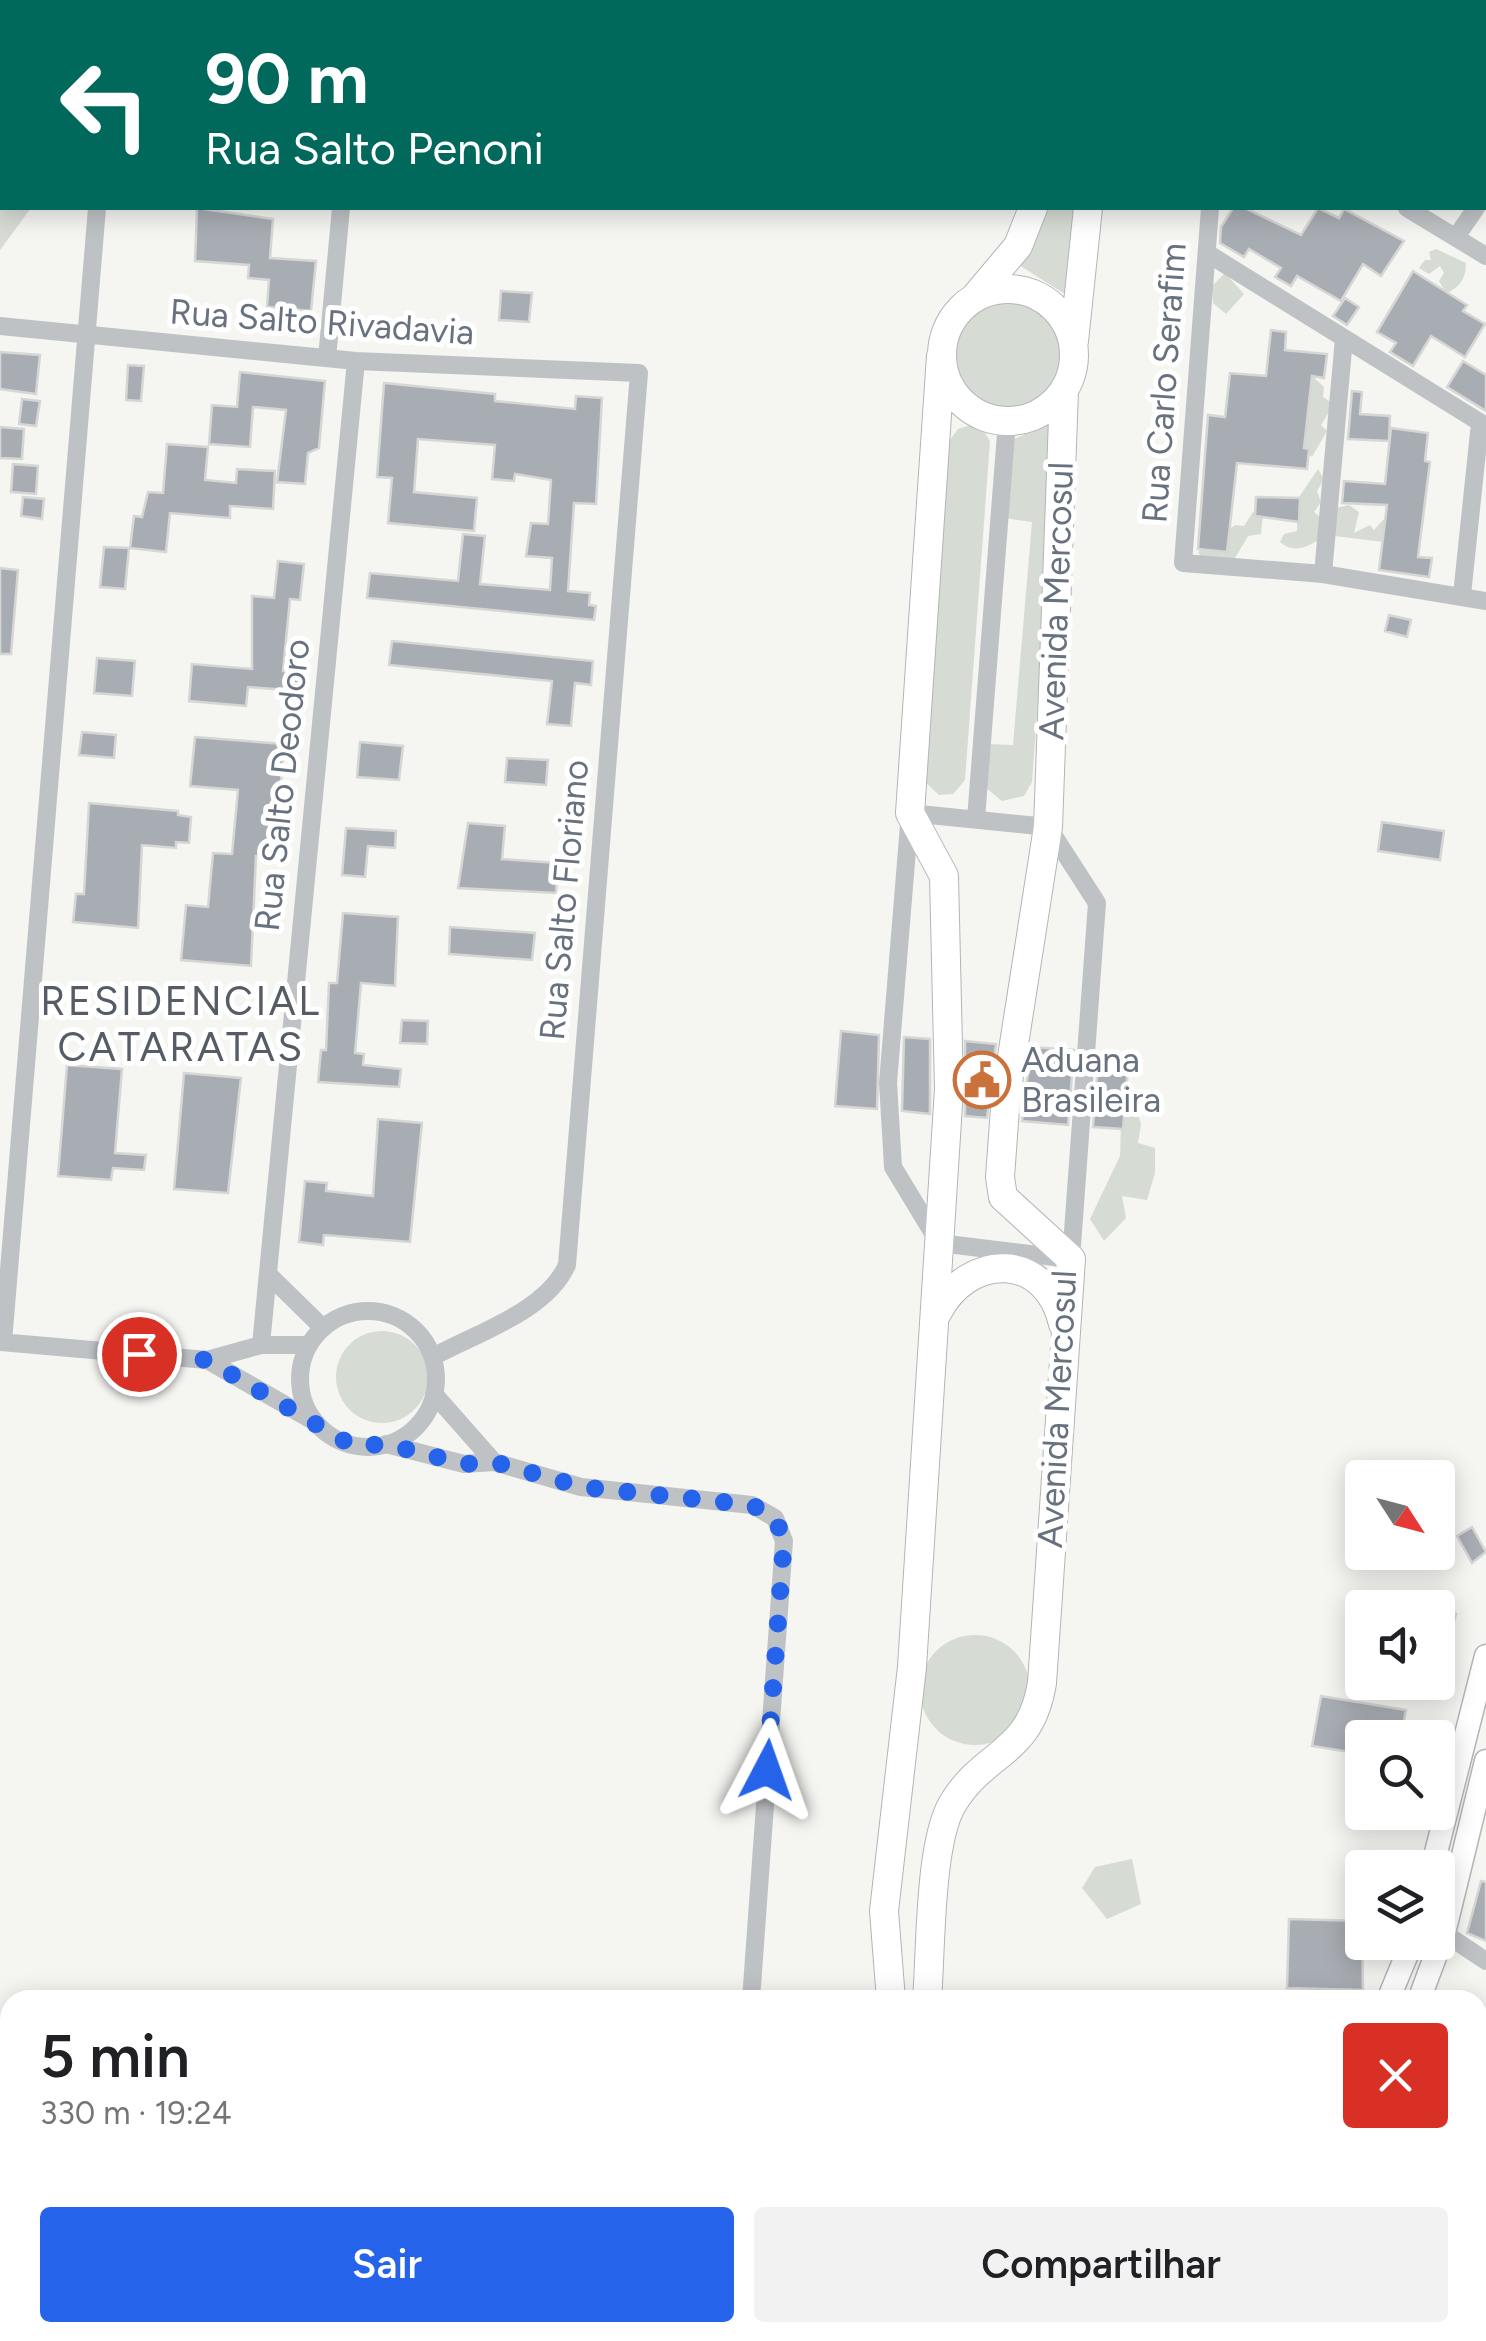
<!DOCTYPE html>
<html lang="pt">
<head>
<meta charset="utf-8">
<style>
	:root { --surface:#fff; --page:#f2f2f2; --text:#202124; --muted:#757577; --accent:#2563eb }
	body { margin:0; font-family:Figtree,sans-serif; background:var(--page); color:var(--text); height:100vh; display:flex; flex-direction:column; font-size:38px; white-space:nowrap }
	* { box-sizing:border-box; margin:0 }
	p { font-size:32px; color:var(--muted) }
	.icon { flex:none; width:55px; height:55px; fill:none; stroke:currentColor; stroke-width:2; stroke-linecap:round; stroke-linejoin:round }
	.map { position:relative; flex:1; overflow:hidden }
	.drawer { position:absolute; left:0px; top:1990px; width:1488px; height:352px; display:flex; flex-direction:column; background:var(--surface); border-radius:30px 30px 0 0; box-shadow:0 5px 25px #0003 }
	.drawer>* { flex:none }
	.hud { position:absolute; left:0px; top:0px; width:1488px; height:210px; box-shadow:0 5px 25px #0003; background:#00695c; color:#fff; overflow:hidden }
	.needle { width:65px; rotate:126deg }
	.fabs { position:absolute; left:1345px; top:1460px; display:grid; gap:20px }
	.fabs a { display:grid; place-items:center; width:110px; height:110px; border-radius:10px; background:var(--surface); box-shadow:0 5px 25px #0003; font-size:50px }
	.pin { position:absolute; display:grid; place-items:center; width:85px; height:85px; color:#fff; margin:-42px; border:5px solid #fff; border-radius:50%; box-shadow:0 2px 10px #0007 }
	.me { position:absolute; width:110px; margin:-55px; rotate:4deg; stroke-linejoin:round; filter:drop-shadow(0 0 8px #0008) }
	.turn { display:flex; align-items:center; gap:35px; height:210px; padding:0 40px; font-size:45px }
	.turn .icon { width:130px; height:130px; stroke-width:2.5 }
	.turn b { display:block; font-size:70px; line-height:85px }
	.round { display:grid; place-items:center; flex:none; width:105px; height:105px; border-radius:10px; background:var(--page) }
	.head { display:flex; align-items:center; justify-content:space-between; height:170px; padding:0 40px }
	h1 { font-size:60px; font-weight:600; line-height:75px }
	.action { display:flex; gap:20px; margin-top:auto; padding:20px 40px }
	.action a { flex:1; height:115px; border-radius:10px; background:var(--accent); color:#fff; font-size:40px; font-weight:600; line-height:115px; text-align:center }
	.action a+a { background:var(--page); color:var(--text) }
	.map>svg:first-child { display:block }
	.green { fill:#d6dbd4 }
	.building { fill:#a8adb3; stroke:#d6d7d5; stroke-width:2.5 }
	.lines { fill:none; stroke-linecap:round; stroke-linejoin:round }
	.major-casing { stroke:#b3b6b9; stroke-width:25 }
	.highway-casing { stroke:#b2b5b8; stroke-width:30 }
	.minor { stroke:#bfc2c5; stroke-width:18 }
	.major { stroke:#fff; stroke-width:22 }
	.highway { stroke:#fff; stroke-width:28 }
	.route { stroke:#2563eb; stroke-width:18; stroke-dasharray:0 32.4 }
	.labels { text-anchor:middle; dominant-baseline:central; stroke-width:10; stroke-linejoin:round; paint-order:stroke }
	.street-label { font-size:35px; fill:#68727f; stroke:#fff }
	.poi-label { font-size:35px; fill:#68727f; stroke:#fff; text-anchor:start }
	.quarter-label { font-size:40px; letter-spacing:2.5px; fill:#555c65; stroke:#fff }
</style>
</head>
<body>
<div class="map">
<svg width="1486" height="2341" viewBox="0 0 1486 2341">
	<rect width="100%" height="100%" fill="#f5f5f2"/>
	<path class="green" d="M0 0H49L2 2V208H31L0 250Z
		M1046 208H1080L1065 294 1019 265Z
		M1436 249 1466 263C1466 278 1460 288 1446 293L1439 281 1444 273 1440 266 1429 274 1419 268 1425 260H1431L1429 252Z
		M1225 273 1244 294 1226 314 1213 303 1212 286Z
		M955 353a55 55 0 1 1 110 0a55 55 0 1 1-110 0Z
		M1309 373 1324 387 1323 397 1334 404 1321 425 1327 431 1312 457 1301 448Z
		M1051 422 1058 430 1032 782 1024 796 1002 801 986 788 988 744 1013 745 1032 522 1005 518 1012 440Z
		M971 425 983 430 990 441 965 780 953 794 939 795 924 781 950 440 958 429Z
		M1318 469 1324 479 1317 491 1321 502 1314 512 1322 519 1321 539C1306 547 1294 554 1280 542L1284 534 1297 531V500Z
		M1349 505 1359 512 1354 533 1370 525 1374 530 1383 520H1392L1384 542 1334 536 1335 508Z
		M1253 512 1263 514 1261 534 1248 536 1232 563 1202 558 1198 552 1235 525 1244 526Z
		M1135 1105 1141 1124 1138 1143 1155 1148V1173L1147 1200 1122 1196 1126 1218 1104 1241 1090 1219 1120 1156 1121 1123Z
		M336 1377a46 46 0 1 1 92 0a46 46 0 1 1-92 0Z
		M920 1690a55 55 0 1 1 110 0a55 55 0 1 1-110 0Z
		M1132 1859 1141 1904 1107 1919 1082 1888 1095 1867Z
		M10 2094V2332H417L420 2341H0V2098Z
		M1478 2128H1486V2341H1026L1027 2332H1478Z"/>
	<path class="building" d="M197 208 273 219 270 258 316 261 311 311 267 307 269 280 248 278 249 265 195 261Z
		M1233 208H1245L1301 235 1318 208 1339 218 1344 209 1404 241 1381 276 1363 264 1341 301 1297 276 1291 286 1275 277 1281 268 1249 249 1244 257 1220 243 1221 227Z
		M1413 271 1467 305 1463 311 1485 324 1465 357 1431 336 1413 366 1390 352 1396 343 1377 332Z
		M501 291 532 293 529 322 499 320Z
		M1345 298 1359 307 1347 325 1333 316Z
		M1271 330 1286 332 1285 350 1327 354 1324 378 1312 376 1304 448 1309 449 1307 469 1237 463 1227 552 1198 549 1208 415 1225 417 1230 373 1266 376Z
		M0 352 40 355 36 394 0 389Z
		M1463 361 1486 375V411L1447 387Z
		M128 365 144 366 141 401 126 400Z
		M240 372 325 381 319 448 308 453 305 484 277 482 286 410 253 407 250 447 209 444 212 405 237 407Z
		M384 383 495 394V401L575 409 576 396 602 398 596 504 574 503 568 591 590 593 589 605 596 606 594 620 367 598 370 573 458 581 463 534 485 536 480 584 550 590 552 558 526 556 531 523 548 524 551 480 515 474 514 481 492 479 495 445 418 439 414 492 477 498 474 531 388 523 392 478 377 477Z
		M1352 391 1362 392 1360 414 1390 416 1389 441 1348 439Z
		M22 399 40 401 36 426 19 424Z
		M0 427 24 429 22 459 0 458Z
		M1391 428 1428 433 1425 461 1430 462 1418 557 1432 558 1429 577 1379 570 1387 505 1342 503 1344 481 1385 484Z
		M167 444 208 447 205 480 236 483 237 469 275 471 273 509 230 506V518L170 513 166 552 130 548 134 516 142 517 148 492 163 493Z
		M13 464 38 466 36 494 11 492Z
		M23 497 44 499 42 519 21 516Z
		M1256 497 1300 498 1299 522 1255 516Z
		M104 547 129 548 125 589 100 587Z
		M278 561 304 564 300 600 290 599 283 671 304 673 302 691 248 687 246 706 189 701 192 664 252 669V596L274 598Z
		M0 568 18 570 11 654H0Z
		M1389 615 1411 620 1407 637 1385 631Z
		M392 641 593 661 591 685 575 683 571 726 547 724 552 681 389 665Z
		M97 658 135 661 132 696 94 693Z
		M82 732 116 735 114 758 79 755Z
		M195 737 284 744 280 794 273 793 267 857 256 856 251 966 181 960 186 905 208 907 213 853 232 854 238 790 190 786Z
		M360 742 403 746 399 780 357 777Z
		M507 758 548 760 546 785 505 782Z
		M89 803 178 811V815L191 817 189 843 176 842V848L142 845 138 928 73 922 76 894H84Z
		M1382 822 1444 831 1440 860 1378 851Z
		M468 823 505 826 502 859 558 863 556 893 458 888Z
		M346 828 396 831 395 848 368 846 365 877 342 875Z
		M343 913 398 917 395 986 361 983 355 1053 364 1054 363 1065 401 1069 399 1087 318 1082 321 1050H326L329 983H337Z
		M450 927 535 933 532 960 449 954Z
		M402 1020 428 1021 427 1044 400 1043Z
		M841 1031 879 1035 877 1109 835 1106Z
		M904 1037 930 1039V1114L902 1111Z
		M965 1041 996 1044 987 1118 965 1116Z
		M1031 1047 1074 1050 1068 1125 1022 1121Z
		M1099 1052 1129 1055 1123 1129 1093 1127Z
		M67 1065 122 1069 115 1153 146 1155 144 1170 113 1168 111 1180 58 1176Z
		M184 1073 241 1078 228 1193 174 1189Z
		M378 1119 422 1123 410 1242 324 1235 323 1245 299 1242 305 1181 327 1183 326 1191 373 1196Z
		M1472 1527 1486 1552 1472 1563 1457 1536Z
		M1438 1608 1456 1614 1442 1663H1438Z
		M1321 1696 1406 1710 1401 1738H1362V1754L1312 1746Z
		M1481 1881 1486 1882V1941L1467 1933Z
		M1289 1919 1362 1921 1363 1990 1287 1988Z"/>
	<g class="lines">
		<g class="major-casing">
			<path id="major" d="M1432 1868 1486 1656
				M1388 2000 1412 1942
				M1419 2000 1444 1933 1486 1761
				M923 2341 928 2332"/>
		</g>
		<g class="highway-casing">
			<path id="highway" d="M1065 2V0
				M942 355a66 66 0 1 1 132 0a66 66 0 1 1-132 0Z
				M976 296 1018 246 1033 208
				M1074 341 1088 208
				M937 1313C969 1251 1047 1252 1063 1324
				M891 2000 884 1911 912 1667 949 1089 944 876 910 813 941 356
				M927 2000C931 1951 929 1842 953 1803 985 1750 1030 1756 1042 1683L1071 1259 1003 1197 1000 1177 1006 1095 1048 827 1064 391
				M878 2341 879 2332
				M904 2341 905 2332"/>
		</g>
		<path class="minor" d="M119 2V0
			M219 2V0
			M1287 2 1288 0
			M1360 2 1361 0
			M1485 194 1486 193
			M1210 208 1183 563 1323 574 1486 601
			M1407 208 1486 256
			M1456 237 1476 208
			M1207 253 1486 426
			M0 326 356 361 639 373 567 1265C546 1312 476 1333 433 1357
			M327 358 341 208
			M1323 574 1344 338
			M1462 595 1480 423
			M910 813 1048 827 1097 903 1071 1259 939 1243 893 1167 888 1083Z
			M976 819 1007 421
			M269 1275 323 1328
			M300 1379a68 68 0 1 1 136 0a68 68 0 1 1-136 0Z
			M0 1342 207 1360 261 1345H309
			M3 1342 97 208
			M261 1345 356 361
			M207 1360 315 1422
			M434 1394 494 1462
			M386 1444 464 1464 494 1462 581 1487 752 1505 775 1518 784 1541 751 2000
			M1438 1929 1486 1961"/>
		<use href="#major" class="major"/>
		<use href="#highway" class="highway"/>
	</g>
	<g class="lines">
		<path class="route" d="M139 1354 207 1360 353 1446 386 1444 464 1464 494 1462 582 1487 752 1505 775 1518 784 1540 767 1770"/>
	</g>
	<defs>
		<g id="civic-ring" transform="scale(2.875)"><circle r="9.5" fill="#fff" stroke="#cb723c" stroke-width="1.5"/><path d="M-.6-6.5H3V-4.5H.6V-3L4-1V1h2V6H-6V1h2V-1L-.6-3ZM-1.2 2.5V6h2.4V2.5Z" fill="#cb723c"/></g>
	</defs>
	<g fill-rule="evenodd">
		<use href="#civic-ring" x="982" y="1080"/>
	</g>
	<g class="labels">
		<g class="street-label">
			<text transform="translate(322 322) rotate(4)">Rua Salto Rivadavia</text>
			<text transform="translate(1164 383) rotate(-86)">Rua Carlo Serafim</text>
			<text transform="translate(1056 601) rotate(-88)">Avenida Mercosul</text>
			<text transform="translate(282 785) rotate(-84)">Rua Salto Deodoro</text>
			<text transform="translate(564 900) rotate(-85)">Rua Salto Floriano</text>
			<text transform="translate(1057 1409) rotate(-87)">Avenida Mercosul</text>
		</g>
		<g class="poi-label">
			<text x="1021" y="1060">Aduana<tspan x="1021" dy="40">Brasileira</tspan></text>
		</g>
		<g class="quarter-label">
			<text x="181" y="1001">RESIDENCIAL<tspan x="181" dy="46">CATARATAS</tspan></text>
		</g>
	</g>
</svg>
<div class="fabs">
<a><svg class="needle" viewBox="-14 -14 28 28"><path d="M0-13l5 13h-10z" fill="#e53935"/><path d="M0 13l5-13h-10z" fill="#757577"/></svg></a>
<a><svg class="icon" aria-label="sound" viewBox="0 0 24 24"><path d="M4 9h4l5-4v14l-5-4H4zM17 9q2 3 0 6"/></svg></a>
<a><svg class="icon" aria-label="search" viewBox="0 0 24 24"><circle cx="10" cy="10" r="6"/><path d="M15 15l6 6"/></svg></a>
<a><svg class="icon" aria-label="layers" viewBox="0 0 24 24"><path d="M12 4l9 5-9 5-9-5zM3 14l9 5 9-5"/></svg></a>
</div>
<div class="pin" style="left:139px;top:1354px;background:#d93025"><svg class="icon" aria-label="arrive" viewBox="0 0 24 24"><path d="M6 21V4h12l-3 4 3 4H6"/></svg></div>
<svg class="me" style="left:767px;top:1770px" viewBox="-20 -20 40 40"><path d="M0-17L14 15 0 8-14 15z" fill="#2563eb" stroke="#fff" stroke-width="4"/></svg>
<div class="hud">
<div class="turn"><svg class="icon" aria-label="left" viewBox="0 0 24 24"><path d="M17 20v-9H6M10 6l-5 5 5 5"/></svg><div><b>90 m</b>Rua Salto Penoni</div></div>
</div>
<section class="drawer">
<div class="head"><div><h1>5 min</h1><p>330 m · 19:24</p></div><a class="round" style="background:#d93025;color:#fff"><svg class="icon" aria-label="close" viewBox="0 0 24 24"><path d="M6 6l12 12M18 6L6 18"/></svg></a></div>
<div class="action"><a>Sair</a><a>Compartilhar</a></div>
</section>
</div>
</body>
</html>
